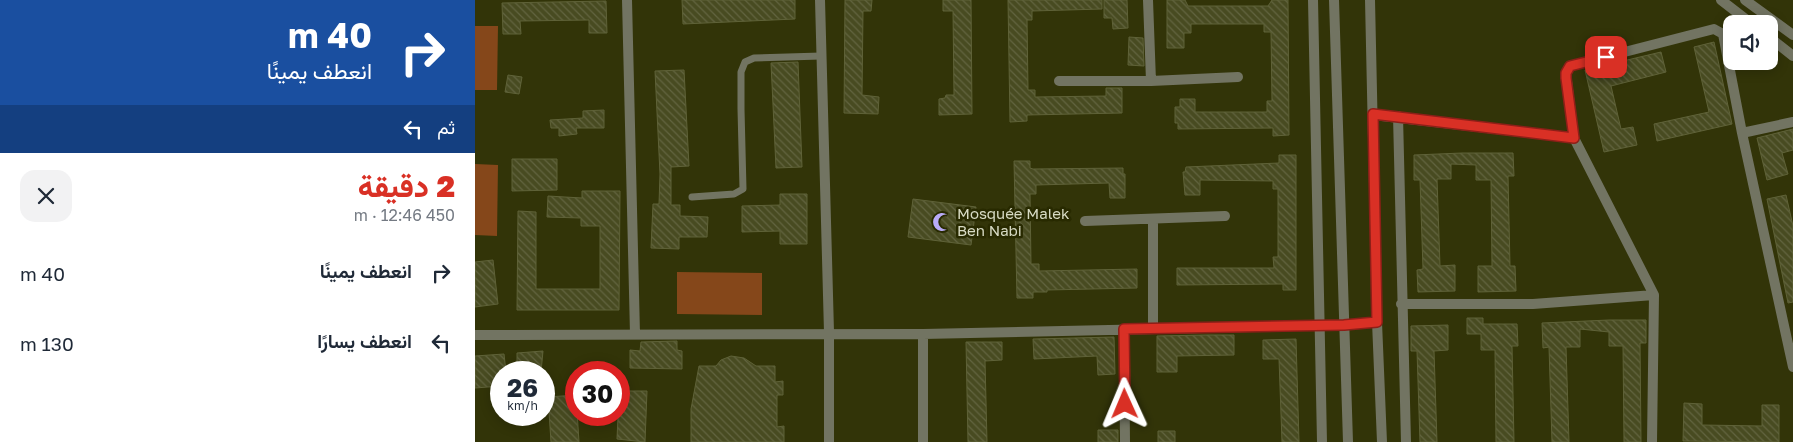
<!DOCTYPE html>
<html lang="ar">
<head>
<meta charset="utf-8">
<style>
	:root { --surface:#fff; --page:#f2f2f3; --text:#1f2937; --muted:#747a83; --accent:#d93025 }
	body { margin:0; font-family:"Golos Text",Vazirmatn,sans-serif; background:var(--page); color:var(--text); direction:rtl; height:100vh; display:flex; flex-direction:column; font-size:19px; white-space:nowrap }
	* { box-sizing:border-box; margin:0 }
	p { font-size:16px; color:var(--muted) }
	.icon { flex:none; width:28px; height:28px; fill:none; stroke:currentColor; stroke-width:2; stroke-linecap:round; stroke-linejoin:round }
	.map { position:relative; flex:1; overflow:hidden; direction:ltr }
	.panel { display:flex; flex-direction:column; background:var(--surface); width:475px }
	.panel>* { flex:none }
	.hud { background:#1a4fa0; color:#fff; overflow:hidden }
	.tools { position:absolute; left:1248px; top:15px; display:grid; gap:10px }
	.tools a { display:grid; place-items:center; width:55px; height:55px; border-radius:10px; background:var(--surface); box-shadow:0 2px 12px #0003; font-size:25px }
	.speed { position:absolute; left:15px; top:361px; display:flex; gap:10px; font-size:25px; font-weight:700; text-align:center }
	.speed>* { display:grid; place-content:center; width:65px; height:65px; border-radius:50%; background:var(--surface); box-shadow:0 2px 12px #0003; line-height:1 }
	.speed small { font-size:12px; font-weight:400 }
	.speed .limit { border:8px solid #d22; background:#fff; color:#111 }
	.pin { position:absolute; display:grid; place-items:center; width:42px; height:42px; color:#fff; margin:-21px; border-radius:10px; box-shadow:0 2px 8px #0006 }
	.me { position:absolute; width:55px; margin:-28px; rotate:359deg; stroke-linejoin:round; filter:drop-shadow(0 0 4px #0008) }
	.turn { display:flex; align-items:center; gap:18px; height:105px; padding:0 20px; font-size:22px }
	.turn .icon { width:65px; height:65px; stroke-width:2.5 }
	.turn b { display:block; font-size:35px; line-height:42px }
	.then { display:flex; align-items:center; height:48px; padding:0 20px; background:#0003; gap:10px; font-size:19px }
	.round { display:grid; place-items:center; flex:none; width:52px; height:52px; border-radius:15px; background:var(--page) }
	.headline { display:flex; align-items:center; justify-content:space-between; height:85px; padding:0 20px }
	h1 { font-size:30px; font-weight:800; line-height:38px; color:var(--accent) }
	ul { padding:0; list-style:none }
	li { display:flex; align-items:center; gap:15px; height:70px; padding:0 20px }
	li div { flex:1 }
	li b { display:block; font-size:19px }
	li em { font-style:normal }
	main { display:flex; flex:1; min-height:0 }
	.map>svg:first-child { display:block }
	.park { fill:#85471a }
	.building { fill:url(#building-back-hatch); stroke:#5f6238 }
	.lines { fill:none; stroke-linecap:round; stroke-linejoin:round }
	.service { stroke:#727462; stroke-width:7 }
	.minor { stroke:#727462; stroke-width:10 }
	.route-casing { stroke:#8d1f18; stroke-width:12 }
	.route { stroke:#d93025; stroke-width:9 }
	.labels { text-anchor:middle; dominant-baseline:central; stroke-width:5; stroke-linejoin:round; paint-order:stroke }
	.poi-label { font-size:15px; fill:#d8dbc4; stroke:#282a00; text-anchor:start }
</style>
</head>
<body>
<main>
<div class="map">
<svg width="1318" height="442" viewBox="0 0 1318 442">
	<defs>
		<pattern id="building-back-hatch" width="6" height="6" patternUnits="userSpaceOnUse" patternTransform="scale(1.25)"><rect width="6" height="6" fill="#484b21"/><path d="M-1 5l2 2M0 0l6 6M5-1l2 2" fill="none" stroke="#626440"/></pattern>
	</defs>
	<rect width="100%" height="100%" fill="#323408"/>
	<path class="park" d="M0 26H23L22 90H0Z
		M0 164 23 165 22 236 0 235Z
		M202 272 287 273V315L202 314Z"/>
	<path class="building" d="M207 0H320V19L208 24Z
		M370 0H397L396 11H388L387 95 404 97 403 114 369 113Z
		M468 0H496L497 114 464 115V99L470 98 471 95H479L478 11H468Z
		M533 0H627V9L557 11V20H552L553 90H560V97L631 96V88H647V113L552 115V121L535 122Z
		M629 0H652L653 28 638 29 637 18H629Z
		M692 0H710L713 6H793L797 0H813L814 135 798 136V128L703 129V123H700V107H705V99H720V112H792V101H797L796 32H789V24H716V33H709V48H692Z
		M131 1 132 33H114V20L45 21 46 34H28L27 3Z
		M654 37 668 38 669 66 653 65Z
		M1239 42 1257 124 1182 141 1179 124 1234 112 1219 47Z
		M1186 52 1191 72 1136 86 1146 129 1158 127 1162 145 1129 152 1110 70Z
		M323 62 327 167 301 168 296 63Z
		M209 70 214 166 196 167V205H205V216L233 217 232 237H204V249L176 248 178 204H184L185 174 180 71Z
		M33 75 47 77 44 94 30 92Z
		M129 110V128H101L102 134 84 136V128H76L75 120 108 118V111Z
		M1318 129V150L1307 153 1313 174 1292 180 1282 138Z
		M987 153H1038L1039 176H1033L1035 266H1040L1041 291 1003 292V266H1017L1016 180H1001V165L976 164V179H962L965 266 980 265V291L943 292 942 270 948 269 945 180H939V155Z
		M804 155H821V290H808V284L702 285V268H799L798 257H803V189H798V181L725 180V195H710L708 172H710L711 167 804 163Z
		M37 159H82V190L37 191Z
		M539 161H555V168L558 169 648 168V174H650V198H635L634 183 561 185V194H555L556 264H564V271L662 269V288L572 290V292H558V298H542Z
		M107 191H145L144 310H42L43 211 61 212V289H125V226H106V218L72 217 73 196 107 198Z
		M305 194H332V244H305V231L267 232V206L305 205Z
		M1311 195 1318 226V302L1313 303 1292 199Z
		M438 199 501 207 496 245 433 237Z
		M18 260 23 304 0 307V262Z
		M992 318H1008V324H1042L1043 346H1037L1039 442H1021L1020 350H1006V334H992Z
		M1134 320H1171V343H1165L1166 442H1149L1148 346H1134V332L1105 329V347H1091L1094 442H1077L1074 347 1068 348 1067 323Z
		M973 325V350L959 351 962 442H945L942 351H936V326Z
		M732 335H759V355L702 356V372H682V336Z
		M639 337 640 374 623 375 622 356 559 359 558 339Z
		M821 339 824 442H807L804 359H788V340Z
		M202 341V350L207 351V369L155 368V350L165 351 166 342Z
		M491 342H527V360L510 361 512 442H493Z
		M68 351 66 372H42V353Z
		M29 354 31 372H26V386L0 388V356Z
		M256 356 269 358 281 366H300V382L308 381V395H302V427L309 426V442H216V409L224 366H241L246 360Z
		M152 391H172L170 442 142 439 144 395 152 396Z
		M101 395 104 442H76L73 397Z
		M1209 403 1227 404V425L1287 426V405H1304V442L1208 441Z
		M623 430H643V442H623Z
		M683 431H700V442H683Z"/>
	<g class="lines">
		<path class="service" d="M217 197 259 194 268 189 266 109V72L270 62 279 58 346 56"/>
		<path class="minor" d="M152 0 160 334
			M345 0 354 332V442
			M673 0 676 81
			M838 0 847 442
			M859 0 873 442
			M895 0 902 322 907 442
			M1246 0 1277 24
			M1270 0 1318 35
			M1294 37 1318 56
			M584 81H676L763 77
			M898 115 1099 138
			M923 116 931 442
			M1267 133 1318 122
			M610 221 750 216
			M926 304H1058L1179 295
			M649 329 650 442
			M678 329V219
			M0 335 448 334 869 325 902 322
			M448 442V334
			M1177 442 1179 295 1099 138 1091 73 1095 66 1239 29 1248 34 1267 133 1318 367"/>
	</g>
	<g class="lines">
		<g class="route-casing">
			<path id="route" d="M650 404 649 329 869 325 902 322 898 114 1099 138 1091 78V73L1095 66 1131 57"/>
		</g>
		<use href="#route" class="route"/>
	</g>
	<defs>
		<g id="mosque-bare" transform="scale(1.5)"><path d="M3.5-4.9A6 6 0 1 0 3.5 4.9A5 5 0 1 1 3.5-4.9Z" fill="#b9abf7" stroke="#282a00" stroke-width="2.5" paint-order="stroke"/></g>
	</defs>
	<g fill-rule="evenodd">
		<use href="#mosque-bare" x="467" y="222"/>
	</g>
	<g class="labels">
		<g class="poi-label">
			<text x="482" y="213">Mosquée Malek<tspan x="482" dy="17">Ben Nabi</tspan></text>
		</g>
	</g>
</svg>
<div class="tools">
<a><svg class="icon" aria-label="sound" viewBox="0 0 24 24"><path d="M4 9h4l5-4v14l-5-4H4zM17 9q2 3 0 6"/></svg></a>
</div>
<div class="speed"><div>26<small>km/h</small></div><div class="limit">30</div></div>
<div class="pin" style="left:1131px;top:57px;background:#d93025"><svg class="icon" aria-label="arrive" viewBox="0 0 24 24"><path d="M6 21V4h12l-3 4 3 4H6"/></svg></div>
<svg class="me" style="left:650px;top:404px" viewBox="-20 -20 40 40"><path d="M0-17L14 15 0 8-14 15z" fill="#d93025" stroke="#fff" stroke-width="4"/></svg>
</div>
<section class="panel">
<div class="hud">
<div class="turn"><svg class="icon" aria-label="right" viewBox="0 0 24 24"><path d="M7 20v-9h11M14 6l5 5-5 5"/></svg><div><b>40 m</b>انعطف يمينًا</div></div>
<div class="then">ثم<svg class="icon" aria-label="left" viewBox="0 0 24 24"><path d="M17 20v-9H6M10 6l-5 5 5 5"/></svg></div>
</div>
<div class="headline"><div><h1>2 دقيقة</h1><p>450 m · 12:46</p></div><a class="round"><svg class="icon" aria-label="close" viewBox="0 0 24 24"><path d="M6 6l12 12M18 6L6 18"/></svg></a></div>
<ul>
<li><svg class="icon" aria-label="right" viewBox="0 0 24 24"><path d="M7 20v-9h11M14 6l5 5-5 5"/></svg><div><b>انعطف يمينًا</b></div><em>40 m</em></li>
<li><svg class="icon" aria-label="left" viewBox="0 0 24 24"><path d="M17 20v-9H6M10 6l-5 5 5 5"/></svg><div><b>انعطف يسارًا</b></div><em>130 m</em></li>
</ul>
</section>
</main>
</body>
</html>
